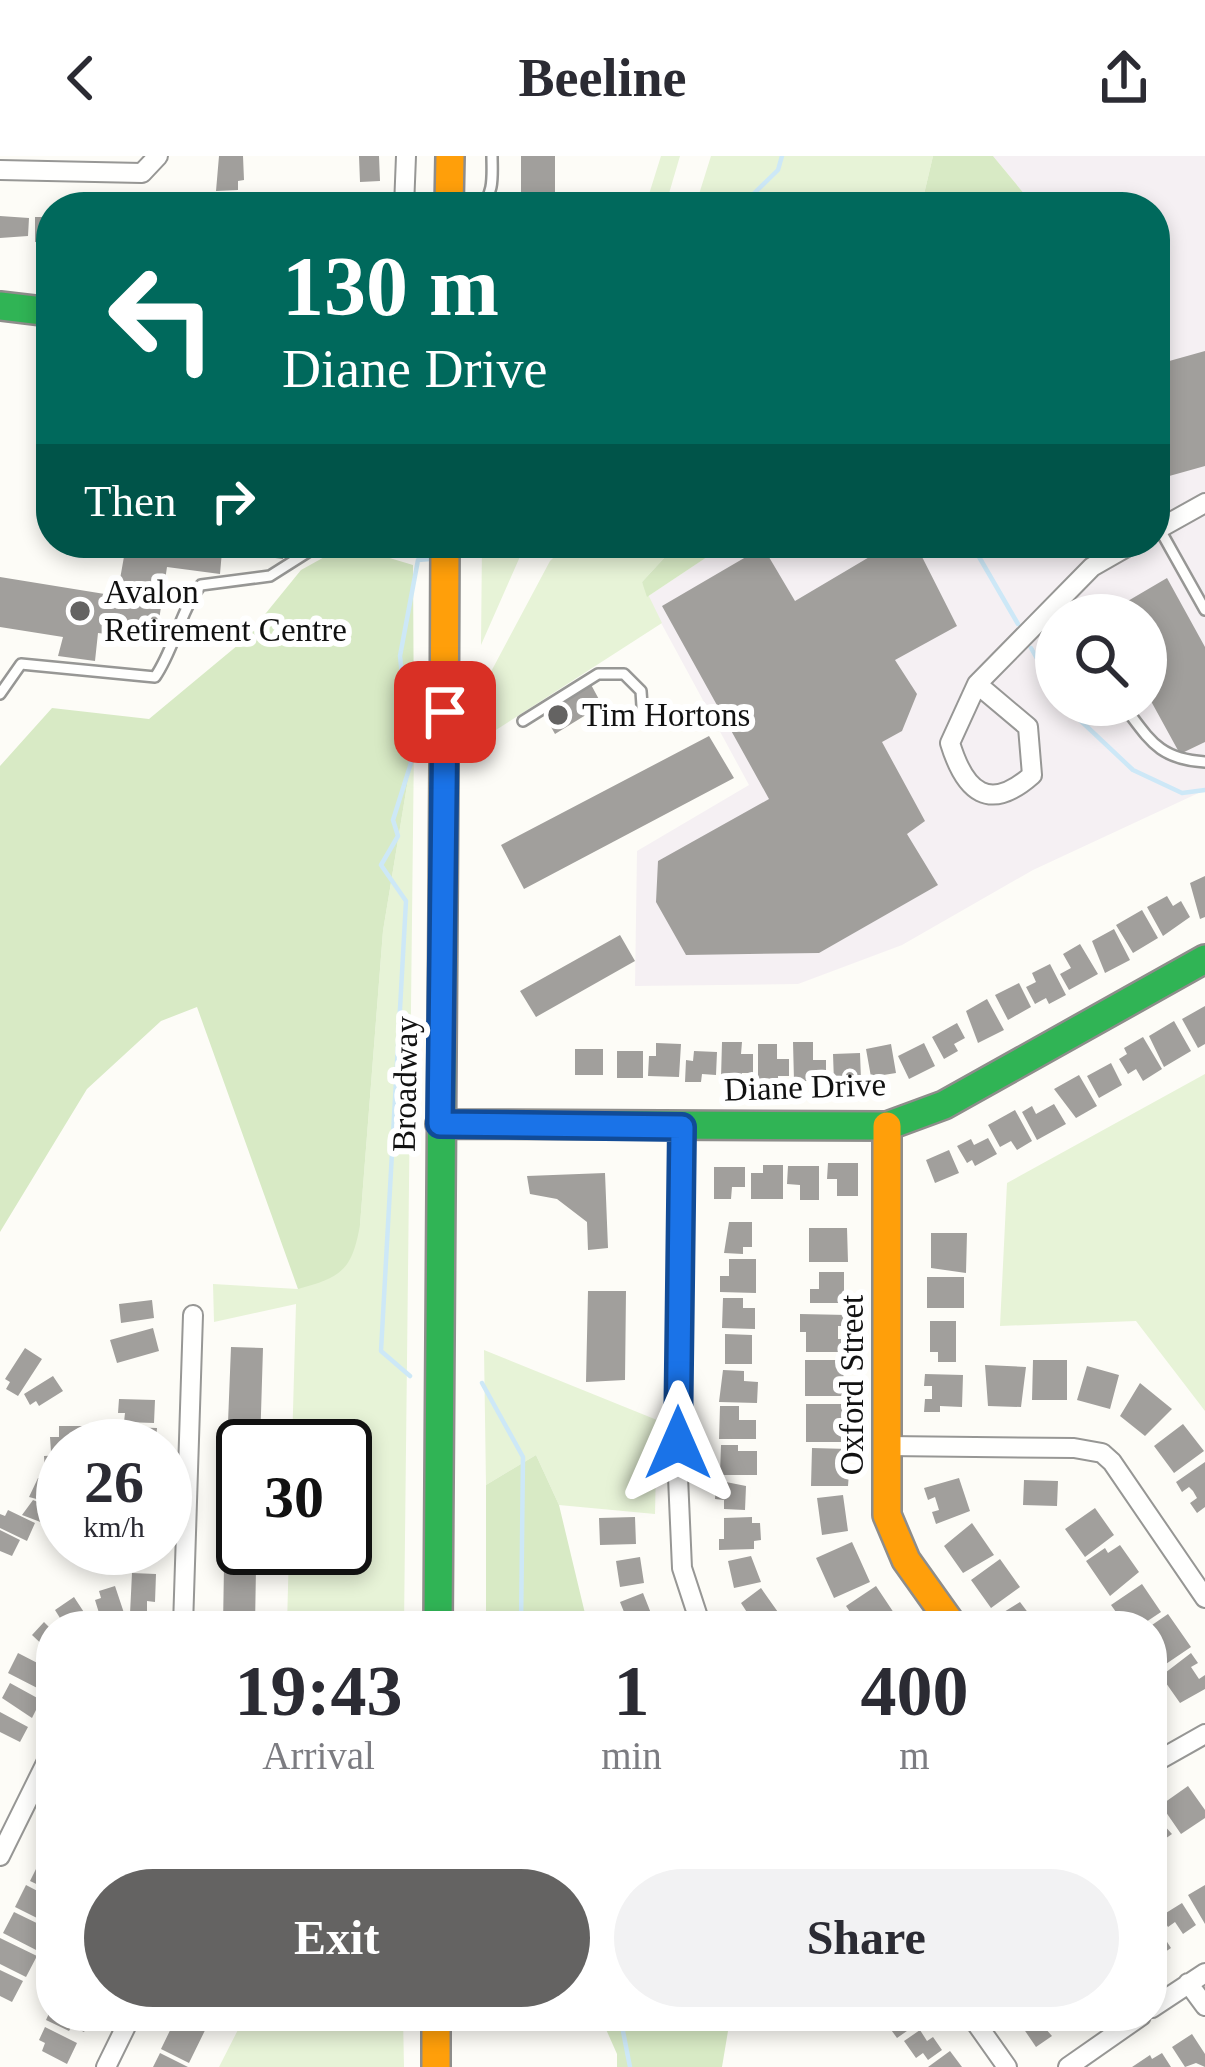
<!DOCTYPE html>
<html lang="en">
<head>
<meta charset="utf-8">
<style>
	:root { --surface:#fff; --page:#f2f2f3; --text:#2b2b33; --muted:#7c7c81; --accent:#646362 }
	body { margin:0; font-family:Georgia,serif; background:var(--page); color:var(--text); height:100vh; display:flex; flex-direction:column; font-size:45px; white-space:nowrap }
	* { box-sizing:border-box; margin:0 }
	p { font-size:39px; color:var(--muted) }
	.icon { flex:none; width:66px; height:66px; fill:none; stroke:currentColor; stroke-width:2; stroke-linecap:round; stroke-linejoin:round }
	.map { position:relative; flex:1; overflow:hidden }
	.drawer { position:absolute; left:36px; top:1455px; width:1131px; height:420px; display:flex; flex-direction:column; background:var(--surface); border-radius:48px; box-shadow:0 6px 18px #0003 }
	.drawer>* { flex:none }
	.banner { position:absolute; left:36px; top:36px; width:1134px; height:366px; border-radius:48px; box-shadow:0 6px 18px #0003; background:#00695c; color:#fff; overflow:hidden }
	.tools { position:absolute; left:1035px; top:438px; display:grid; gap:24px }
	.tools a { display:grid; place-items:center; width:132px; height:132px; border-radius:50%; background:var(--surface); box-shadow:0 6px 18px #0003; font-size:60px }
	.speed { position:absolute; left:36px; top:1263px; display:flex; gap:24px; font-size:60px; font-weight:700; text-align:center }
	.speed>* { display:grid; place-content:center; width:156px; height:156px; border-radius:50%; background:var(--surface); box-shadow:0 6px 18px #0003; line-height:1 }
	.speed small { font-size:30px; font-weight:400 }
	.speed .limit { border:6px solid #111; border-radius:18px; background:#fff; color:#111 }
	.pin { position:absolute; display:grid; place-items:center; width:102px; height:102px; color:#fff; margin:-51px; border-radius:24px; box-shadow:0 6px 18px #0006 }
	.me { position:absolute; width:132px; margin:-66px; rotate:0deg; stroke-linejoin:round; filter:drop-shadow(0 0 9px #0008) }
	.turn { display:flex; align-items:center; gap:42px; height:252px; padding:0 48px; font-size:54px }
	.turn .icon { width:156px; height:156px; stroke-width:2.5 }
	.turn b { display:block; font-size:84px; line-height:102px }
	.then { display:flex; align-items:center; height:114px; padding:0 48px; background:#0003; gap:24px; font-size:45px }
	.eta { display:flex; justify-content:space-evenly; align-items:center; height:204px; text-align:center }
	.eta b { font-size:72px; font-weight:700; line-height:84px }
	.primary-button { display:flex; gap:24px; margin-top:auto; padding:24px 48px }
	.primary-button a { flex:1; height:138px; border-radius:72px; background:var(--accent); color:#fff; font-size:48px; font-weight:700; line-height:138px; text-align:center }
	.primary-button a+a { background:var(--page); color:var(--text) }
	header { display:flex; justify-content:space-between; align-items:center; height:156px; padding:0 48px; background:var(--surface); font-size:54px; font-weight:700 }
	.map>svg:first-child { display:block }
	.industrial { fill:#f5f0f3; fill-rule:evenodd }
	.green { fill:#e7f3d7 }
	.forest { fill:#d8eac5 }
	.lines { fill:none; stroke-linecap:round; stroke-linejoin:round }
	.stream { stroke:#cde8f7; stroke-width:4.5 }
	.building { fill:#a19f9c }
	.lane-casing { stroke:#979795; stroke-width:14 }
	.street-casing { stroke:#979795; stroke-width:22 }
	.fast-casing { stroke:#8e8d8b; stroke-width:32 }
	.slow-casing { stroke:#8e8d8b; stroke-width:32 }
	.lane { stroke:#fffffe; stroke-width:9 }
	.street { stroke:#fffffe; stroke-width:18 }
	.fast { stroke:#30b455; stroke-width:27 }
	.slow { stroke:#ff9f0a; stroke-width:27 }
	.route-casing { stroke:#114b97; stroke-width:30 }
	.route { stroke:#1a73e8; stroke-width:21 }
	.poi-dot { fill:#646362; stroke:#fff; stroke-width:4.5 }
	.labels { text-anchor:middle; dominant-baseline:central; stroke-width:12; stroke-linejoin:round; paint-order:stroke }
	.poi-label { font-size:33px; fill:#111; stroke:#fff; text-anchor:start }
	.street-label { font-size:33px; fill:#111; stroke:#fff }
</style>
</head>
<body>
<header><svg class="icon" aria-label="back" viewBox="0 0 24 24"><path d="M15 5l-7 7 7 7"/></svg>Beeline<svg class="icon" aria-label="share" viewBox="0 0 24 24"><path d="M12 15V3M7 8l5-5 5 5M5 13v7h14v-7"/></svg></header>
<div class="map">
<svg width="1205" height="1911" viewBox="0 0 1205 1911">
	<rect width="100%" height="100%" fill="#fdfcf7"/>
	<path class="industrial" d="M993 0H1205V634L1033 714 902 789 798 828 635 830 637 695 749 629 647 441 728 387H1155V51H1035ZM1056 459H1146V549H1056Z"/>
	<path class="green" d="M661 0H680L665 51H645Z
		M711 0H933L921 51H695Z
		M482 387H526L481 489Z
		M568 387H678L642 426 662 467 485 581V527L550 405Z
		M414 587 404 1470H287L289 1392H345V1290H292L296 1148 214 1166 213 1128 298 1133 360 1069 383 775Z
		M1205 918V1255L1136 1165 1000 1170 1007 1027Z
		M484 1194 657 1264 655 1358 559 1349 536 1299 486 1329Z
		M245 1860H403L404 1911H219Z"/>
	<path class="forest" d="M933 0H993L1035 51H921Z
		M678 387H728L647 441 642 426Z
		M346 389 413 409 414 587 383 775 360 1069C352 1114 342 1121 298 1133L197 851 161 865 87 933 0 1076V610L52 552 149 563 244 484 301 414Z
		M536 1299 559 1349 588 1470H486V1329Z
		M605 1860H674L680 1867 730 1863 722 1911H617V1898L601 1862Z"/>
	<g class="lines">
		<path class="stream" d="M740 51 778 14 782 0
			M971 387 1018 468
			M489 393 493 387
			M1031 492 1056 536
			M1064 549 1133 614 1182 637 1205 634
			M410 1220 381 1195 406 745 381 709 398 680 393 664 411 607 400 500 418 404 430 403
			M482 1227 523 1301 521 1470
			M620 1860 630 1911"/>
	</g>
	<path class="building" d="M219 0H243L244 24 238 25V34L216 35Z
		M359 0H379L380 25 360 26Z
		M521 0H555V51H521Z
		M360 36H381L380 51H359Z
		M0 60 29 62 28 80 0 82Z
		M35 61H51V87L35 86Z
		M1205 195V310L1155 324V209Z
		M89 387H285L283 403 222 395 220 418 167 411 156 484 98 477 95 505 58 500 63 481 0 471V421L117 440 125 395Z
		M893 387H915L957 470 895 504 917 538 902 575 882 586 925 665 907 678 938 729 819 797 686 799 656 746 658 705 769 643 662 450 763 391 795 445Z
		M1167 422 1205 491V586L1180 598 1146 536V459H1104Z
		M588 523 602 549 555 578 541 553Z
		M709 580 734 622 524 733 501 689Z
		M1205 720V761L1200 763 1190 727Z
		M1167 740 1173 750 1181 745 1190 761 1163 780 1147 751Z
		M1142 754 1158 782 1133 797 1116 769Z
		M1114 773 1130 804 1105 817 1092 785Z
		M620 779 635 805 536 861 520 835Z
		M1080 788 1098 818 1069 834 1060 818 1071 812 1063 798Z
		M1050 808 1066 839 1049 848 1046 842 1035 848 1026 831 1036 826 1032 817Z
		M1019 827 1031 851 1008 864 995 839Z
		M987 843 1004 874 978 887 966 855Z
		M1205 850V888L1198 892 1182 863Z
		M1174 865 1191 895 1164 911 1149 880Z
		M957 867 965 882 954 888 958 895 944 903 932 881Z
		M1143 881 1162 913 1143 925 1136 913 1128 918 1119 903 1127 898 1124 892Z
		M722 886H742L741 898H753V917H742V923L721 922Z
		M793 886H813V904H826V925H794Z
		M656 887 681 888 679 921 648 920 649 900H656Z
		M924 887 935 910 909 923 898 900Z
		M758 888H777V903H789V920H778V926H758Z
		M891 888 896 917 871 921 866 893Z
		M575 893H603V919H575Z
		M617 895H643V922H617Z
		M694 895 717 896 716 919 702 918 701 926H685L686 904 693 905Z
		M860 897 861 924 834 926 833 898Z
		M1111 907 1122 929 1099 942 1087 920Z
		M1079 919 1097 950 1076 962 1054 933Z
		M1054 948 1066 968 1037 984 1022 956 1032 950 1036 958Z
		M1015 954 1032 985 1017 994 1011 985 1000 991 988 969Z
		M988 982 997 998 975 1010 972 1004 967 1007 957 990 971 983 974 989Z
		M949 994 959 1017 935 1027 926 1004Z
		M828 1007H858V1040H837V1023H827Z
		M763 1009H783V1043H751V1017H763Z
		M788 1010H819V1044H800V1029L787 1028Z
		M714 1011H745V1031H732L731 1043H714Z
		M605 1017 608 1092 588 1094 587 1066 557 1043 530 1038 527 1020Z
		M729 1066H752V1091H743V1098L724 1097Z
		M809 1072H847L848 1106H809Z
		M931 1077H967L966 1117 931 1112Z
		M729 1103H756V1137L720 1136V1120H729Z
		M819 1116H844V1147H810V1133H819Z
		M927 1121H964V1152H927Z
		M588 1135H626L625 1224 586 1226Z
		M723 1142H743V1152H755V1173L722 1172Z
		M152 1144 154 1162 121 1167 119 1148Z
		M800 1158 847 1159V1170H838V1183H846V1196H806V1176H800Z
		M930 1165H956V1206H938V1196H930Z
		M153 1172 159 1195 117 1207 110 1184Z
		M725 1178 752 1179V1208H725Z
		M231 1191 263 1192 260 1290 227 1292Z
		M25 1192 42 1203 18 1240 6 1233 10 1226 5 1223Z
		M805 1204H844L843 1240H805Z
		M1033 1204H1067V1244H1032Z
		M985 1209 1026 1211 1021 1251 988 1250Z
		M1087 1210 1119 1219 1110 1253 1077 1244Z
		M723 1214 744 1215V1225L758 1226 757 1247 719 1246Z
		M925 1218 963 1219 962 1251 940 1250V1256H924L925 1243H932V1230H924Z
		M53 1220 63 1235 39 1250 36 1245 30 1249 24 1238Z
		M1140 1227 1172 1253 1145 1280 1120 1260Z
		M119 1243 155 1244 154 1267 124 1266 125 1257H118Z
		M806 1248H845V1286H806Z
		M720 1250H739V1264H756V1283H719Z
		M1183 1268 1204 1295 1174 1317 1154 1290Z
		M59 1270H87V1290H63V1296H51L50 1281H59Z
		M123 1271 157 1272 156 1285H152L151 1290H122Z
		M721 1289H738V1295H757V1319H720Z
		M812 1292 849 1293 848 1304H840V1317H849L848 1330H811Z
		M63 1299V1320H50V1315H45L44 1300Z
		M228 1302H243V1392H257V1403L225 1402Z
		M1205 1306V1351L1197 1357 1190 1347 1197 1342 1193 1335 1189 1331 1182 1336 1176 1326Z
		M38 1322 63 1329V1350L29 1341Z
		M959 1322 970 1355 936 1368 932 1356 939 1354 935 1341 928 1344 924 1332Z
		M716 1324 746 1330 745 1354 724 1353V1344L715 1343Z
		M1024 1324 1058 1325 1057 1350 1023 1349Z
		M843 1339 848 1375 822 1379 817 1342Z
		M33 1344 58 1354 51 1370 22 1359Z
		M1095 1352 1114 1379 1085 1401 1065 1373Z
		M8 1354 35 1367 27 1385 0 1372V1358L5 1360Z
		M635 1361 636 1388 600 1389 599 1362Z
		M752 1361V1367H760L761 1384 754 1385V1393L719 1394V1383H724V1362Z
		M972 1367 994 1399 963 1417 944 1390Z
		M0 1374 20 1384 12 1400 0 1395Z
		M852 1386 870 1426 834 1442 816 1402Z
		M1120 1389 1139 1416 1110 1440 1086 1405 1105 1392 1108 1397Z
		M751 1400 761 1426 734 1432 728 1405Z
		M640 1401 644 1427 620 1431 616 1405Z
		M1000 1403 1020 1431 991 1452 971 1424Z
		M224 1410 256 1411 255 1470H223Z
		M132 1417 156 1418 155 1446 147 1445V1459L130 1458Z
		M1142 1428 1161 1456 1140 1470H1126L1111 1449Z
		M115 1430 126 1463 103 1470 95 1444 101 1442 99 1435Z
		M876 1430 896 1460 882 1470H859L846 1450Z
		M761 1432 780 1459 765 1470H746L743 1466 750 1461 741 1447Z
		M643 1437 656 1470H637L634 1464 628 1466 620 1446Z
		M74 1441 93 1470H65L55 1454Z
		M1020 1446 1038 1470H995L991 1464Z
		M1168 1458 1191 1491 1160 1512 1152 1501V1469Z
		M44 1466 51 1473V1504L45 1499 49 1495 32 1479Z
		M18 1497 51 1514 47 1537 8 1517Z
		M1191 1497 1198 1507 1191 1511 1199 1523 1205 1519V1533L1180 1547 1161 1520Z
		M10 1527 41 1544 32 1562 2 1542Z
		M0 1556 28 1571 20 1586 0 1576Z
		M1188 1630 1205 1654V1662L1181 1678 1161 1649Z
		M1152 1656 1172 1678 1152 1692Z
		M40 1705 51 1710V1735L30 1725Z
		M26 1729 51 1742V1769L15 1751Z
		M1205 1729V1768L1188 1739Z
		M1182 1747 1196 1769 1183 1778 1175 1766 1168 1771 1161 1760Z
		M14 1756 51 1774 40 1796 3 1777Z
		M1156 1769 1171 1792 1156 1802 1152 1796V1771Z
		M0 1782 37 1800 26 1821 0 1808Z
		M0 1814 23 1825 12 1846 0 1840Z
		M51 1853V1860L91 1862 84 1876 72 1870 69 1875 46 1864Z
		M177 1860H212L189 1907 161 1893Z
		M881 1860H922L924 1863 897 1882Z
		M1029 1860H1063L1045 1872 1052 1880 1036 1891 1019 1866Z
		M45 1871 77 1887 67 1908 42 1895 45 1887 39 1884Z
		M920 1874 927 1885 933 1881 942 1894 928 1904 923 1897 916 1902 904 1885Z
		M1192 1878 1205 1898V1911L1196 1907 1185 1911 1172 1891Z
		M950 1895 962 1911H928Z
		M160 1897 188 1911H153Z
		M1162 1897 1171 1911H1132L1150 1899 1152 1903Z"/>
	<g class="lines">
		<g class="lane-casing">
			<path id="lane" d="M479 51C495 40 492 17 492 0
				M1159 372 1205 454
				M0 538 21 508 155 521C175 492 179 457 201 429L270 420 322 387
				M1123 549C1150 584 1158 603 1205 606
				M523 565 598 518H624L641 535 643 565"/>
		</g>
		<g class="street-casing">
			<path id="street" d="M0 14 142 17 158 0
				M404 51 406 0
				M1155 375 1205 347
				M977 528 1028 571 1032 619C989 657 965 636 950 587L977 528 1092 411 1134 387
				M682 971 678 1321 682 1412 701 1470
				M888 1290 1074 1292 1102 1297 1112 1306 1205 1442
				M183 1470 193 1159
				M1152 1608 1205 1578
				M0 1700 51 1597
				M1188 1827 1205 1850
				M1152 1852 1205 1817
				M971 1860 1007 1911
				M106 1911 131 1860
				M1068 1911 1141 1860"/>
		</g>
		<g class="fast-casing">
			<path id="fast" d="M0 150 51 156
				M440 968 887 970 944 949 1205 803
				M438 1470 444 609"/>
		</g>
		<g class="slow-casing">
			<path id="slow" d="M449 51 450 0
				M444 609 445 387
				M887 970V1359L906 1404 953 1470
				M436 1860V1911"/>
		</g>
		<use href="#lane" class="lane"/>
		<use href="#street" class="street"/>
		<use href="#fast" class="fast"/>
		<use href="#slow" class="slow"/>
	</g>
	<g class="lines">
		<g class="route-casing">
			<path id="route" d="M445 556 440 968 682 971 678 1287"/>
		</g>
		<use href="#route" class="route"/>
	</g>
	<g class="poi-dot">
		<circle cx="80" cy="455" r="12"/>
		<circle cx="558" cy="559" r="12"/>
	</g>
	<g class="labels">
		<g class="poi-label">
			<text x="104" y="436">Avalon<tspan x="104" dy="38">Retirement Centre</tspan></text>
			<text x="582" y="559">Tim Hortons</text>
		</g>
		<g class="street-label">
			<text transform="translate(405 928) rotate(-89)">Broadway</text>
			<text transform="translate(805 931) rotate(-2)">Diane Drive</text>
			<text transform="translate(852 1229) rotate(-90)">Oxford Street</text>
		</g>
	</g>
</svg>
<div class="tools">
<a><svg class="icon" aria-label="search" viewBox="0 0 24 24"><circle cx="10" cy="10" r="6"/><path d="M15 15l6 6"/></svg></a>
</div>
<div class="speed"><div>26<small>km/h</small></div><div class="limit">30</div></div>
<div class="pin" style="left:445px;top:556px;background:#d93025"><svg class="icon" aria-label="arrive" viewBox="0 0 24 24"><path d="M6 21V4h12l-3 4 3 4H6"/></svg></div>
<svg class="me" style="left:678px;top:1287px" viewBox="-20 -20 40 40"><path d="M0-17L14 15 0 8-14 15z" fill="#1a73e8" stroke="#fff" stroke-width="4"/></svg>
<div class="banner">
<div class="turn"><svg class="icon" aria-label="left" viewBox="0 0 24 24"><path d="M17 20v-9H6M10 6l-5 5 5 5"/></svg><div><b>130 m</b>Diane Drive</div></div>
<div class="then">Then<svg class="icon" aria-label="right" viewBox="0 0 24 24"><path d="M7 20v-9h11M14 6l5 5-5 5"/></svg></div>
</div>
<section class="drawer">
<div class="eta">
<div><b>19:43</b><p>Arrival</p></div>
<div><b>1</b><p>min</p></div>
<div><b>400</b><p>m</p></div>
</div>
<div class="primary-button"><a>Exit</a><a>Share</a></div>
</section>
</div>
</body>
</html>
